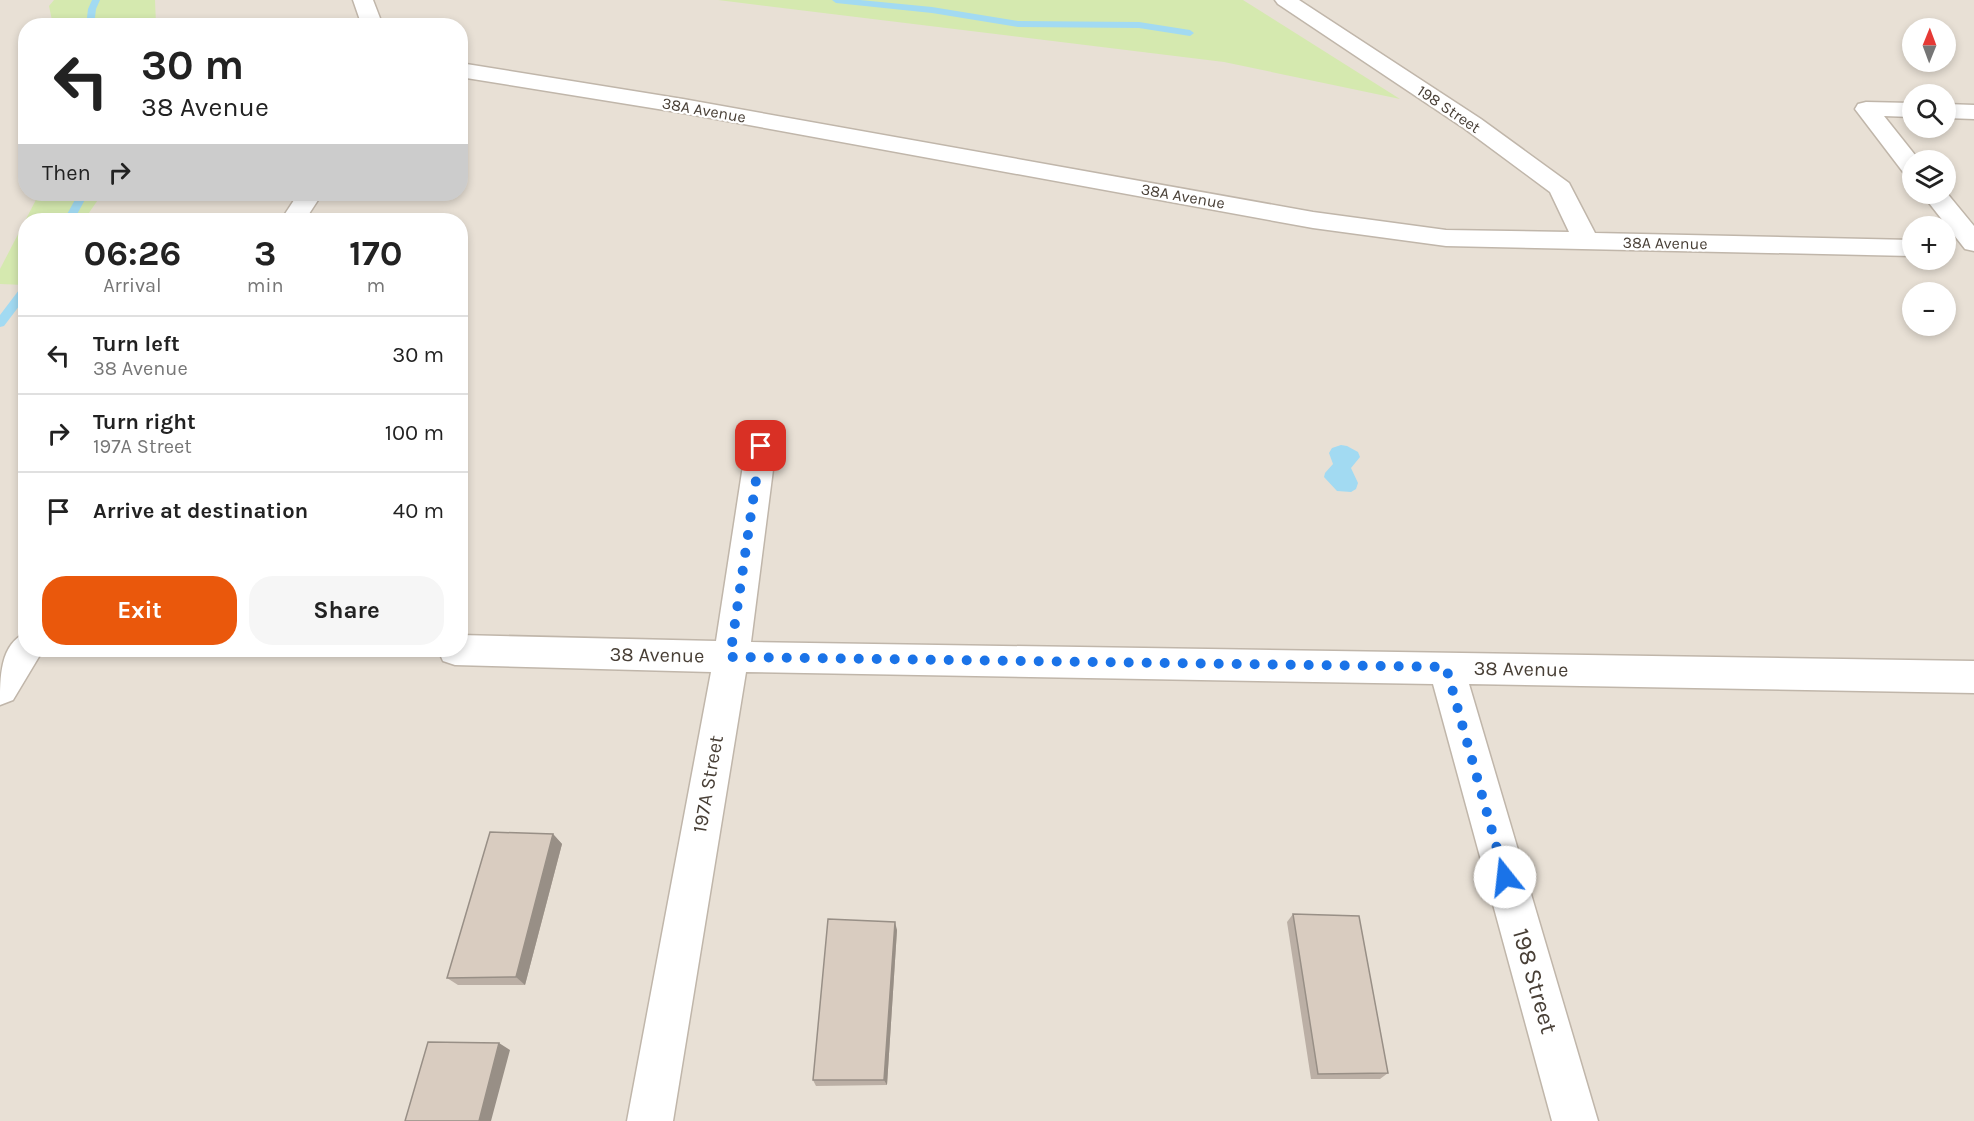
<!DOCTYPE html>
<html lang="en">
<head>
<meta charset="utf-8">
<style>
	:root { --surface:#fff; --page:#f6f6f6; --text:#222; --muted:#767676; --line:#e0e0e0; --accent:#ea580c }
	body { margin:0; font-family:Karla,sans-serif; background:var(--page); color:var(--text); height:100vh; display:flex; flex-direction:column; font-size:22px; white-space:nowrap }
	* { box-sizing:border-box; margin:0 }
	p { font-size:20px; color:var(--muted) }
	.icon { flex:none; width:33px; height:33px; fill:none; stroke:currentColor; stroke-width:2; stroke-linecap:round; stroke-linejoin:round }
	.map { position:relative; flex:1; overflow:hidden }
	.panel { position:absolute; left:18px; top:213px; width:450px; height:444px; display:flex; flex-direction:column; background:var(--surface); border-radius:24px; box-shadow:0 3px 9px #0003 }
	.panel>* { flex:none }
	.guide { position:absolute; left:18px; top:18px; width:450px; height:183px; border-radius:24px; box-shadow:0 3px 9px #0003; background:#fff; color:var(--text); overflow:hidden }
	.needle { width:39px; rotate:1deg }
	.fabs { position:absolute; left:1902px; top:18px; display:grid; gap:12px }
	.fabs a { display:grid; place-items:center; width:54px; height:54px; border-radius:50%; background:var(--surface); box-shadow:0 3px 9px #0003; font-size:30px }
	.pin { position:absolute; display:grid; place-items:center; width:51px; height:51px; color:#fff; margin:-26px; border-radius:12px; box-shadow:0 3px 9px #0006 }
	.me { position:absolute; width:66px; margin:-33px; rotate:344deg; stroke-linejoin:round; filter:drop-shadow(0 0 4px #0008) }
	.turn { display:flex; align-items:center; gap:21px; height:126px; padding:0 24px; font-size:27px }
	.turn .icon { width:78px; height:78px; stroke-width:2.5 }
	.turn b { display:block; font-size:42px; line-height:51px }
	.then { display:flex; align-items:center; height:57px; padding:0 24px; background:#0003; gap:12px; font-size:22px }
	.eta { display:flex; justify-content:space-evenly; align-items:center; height:102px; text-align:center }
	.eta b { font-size:36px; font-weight:700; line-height:42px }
	.button { display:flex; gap:12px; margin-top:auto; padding:12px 24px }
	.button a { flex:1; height:69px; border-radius:24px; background:var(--accent); color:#fff; font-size:24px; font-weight:700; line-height:69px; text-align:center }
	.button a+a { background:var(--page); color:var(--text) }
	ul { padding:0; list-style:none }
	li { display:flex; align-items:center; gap:18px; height:78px; padding:0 24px; border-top:2px solid var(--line) }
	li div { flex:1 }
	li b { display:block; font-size:22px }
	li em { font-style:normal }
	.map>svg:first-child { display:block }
	.residential { fill:#e8e0d5; fill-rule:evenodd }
	.green { fill:#d5e9af }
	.water { fill:#a2daf2 }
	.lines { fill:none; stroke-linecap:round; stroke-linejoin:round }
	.stream { fill:#a2daf2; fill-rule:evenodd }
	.street-casing { stroke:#c0b6aa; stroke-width:3 }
	.street { fill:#fff; fill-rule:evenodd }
	.wall { fill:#bbafa5 }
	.shaded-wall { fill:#988f86 }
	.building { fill:#d9ccc0; stroke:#988f86; stroke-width:1.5 }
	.route { stroke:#1a73e8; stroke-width:10; stroke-dasharray:0 18 }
	.labels { text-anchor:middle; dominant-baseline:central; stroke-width:4.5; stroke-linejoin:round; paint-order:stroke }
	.far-street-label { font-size:16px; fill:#483f36; stroke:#fff }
	.street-label { font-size:20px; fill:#483f36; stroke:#fff }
	.near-street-label { font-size:24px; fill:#483f36; stroke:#fff }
</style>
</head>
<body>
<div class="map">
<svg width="1974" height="1121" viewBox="0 0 1974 1121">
	<rect width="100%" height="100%" fill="#f4efe8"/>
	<path class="residential" d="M0 0H1974V1121H0ZM26 26H460V194H26ZM1912 28H1946V62H1912ZM1912 94H1946V128H1912ZM1912 160H1946V194H1912ZM26 220H460V650H26ZM1912 226H1946V260H1912ZM1912 292H1946V326H1912Z"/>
	<path class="green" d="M54 0H155L156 25H53L49 6Z
		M718 0H1243L1400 99 1224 62Z
		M39 194H102L84 220H26L25 285 0 284V269Z"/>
	<path class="water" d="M1341 445 1347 446 1358 452 1360 457 1351 468 1358 483 1356 489 1351 492 1337 491 1324 477 1325 473 1333 464 1329 453 1332 448Z"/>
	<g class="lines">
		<path class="stream" d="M92 0H100L96 9 94 26H86L88 9Z
			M832 0H860L932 7 1018 21 1139 22 1190 30 1194 33 1190 36 1139 28 1018 27 932 13 836 3Z
			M78 194H88L74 220H64Z
			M26 285V297L4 326 0 327V315L22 286Z"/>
		<g class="street-casing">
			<path id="street" d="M353 0H373L383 26H362Z
				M1275 0H1299L1481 119 1569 183 1595 233 1912 240V256L1446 246 1313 228 683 113 460 77V63L683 99 1313 212 1446 230 1569 232 1550 192 1465 129 1278 4Z
				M1866 102 1912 103V117L1884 116 1919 160H1912V174L1903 172 1855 109 1858 104Z
				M1946 104 1974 105V119L1946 118Z
				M1946 192 1974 226V251L1965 249 1922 194Z
				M298 194H322L305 220H281Z
				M761 435 772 438 776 446 751 642 1974 661V693L1469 684 1598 1121H1552L1433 684 746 672 673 1121H627L711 672 455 665 443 661 438 650H460V635L716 641 746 446 750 438Z
				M26 633V650H43L13 700 0 705C0 677 0 644 26 633Z"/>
		</g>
		<use href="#street" class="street"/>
	</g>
	<path class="wall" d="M553 834 562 844 525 985H458L447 978Z
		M1293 914 1388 1073 1380 1079H1311L1287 922Z
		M897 930 887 1085 816 1086 813 1080Z"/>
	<path class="shaded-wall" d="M553 834 562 844 525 985 516 977Z
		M895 922 897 930 887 1085 884 1080Z
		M499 1043 510 1050 491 1121H479Z"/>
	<path class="building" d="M490 832 553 834 516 977 447 978Z
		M1293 914 1359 916 1388 1073 1318 1074Z
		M828 919 895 922 884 1080H813Z
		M428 1042 499 1043 479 1121H405Z"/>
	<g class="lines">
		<path class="route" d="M761 446 730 657 1446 667 1505 877"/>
	</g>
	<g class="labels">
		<g class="far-street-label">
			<text transform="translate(1449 109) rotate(34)">198 Street</text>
			<text transform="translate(704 110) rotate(10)">38A Avenue</text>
			<text transform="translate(1183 196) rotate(10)">38A Avenue</text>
			<text transform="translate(1665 243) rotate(1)">38A Avenue</text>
		</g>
		<g class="street-label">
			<text transform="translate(657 655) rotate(1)">38 Avenue</text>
			<text transform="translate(1521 669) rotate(1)">38 Avenue</text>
			<text transform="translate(708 784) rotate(-80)">197A Street</text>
		</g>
		<g class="near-street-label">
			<text transform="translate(1535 981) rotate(74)">198 Street</text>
		</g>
	</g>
</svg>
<div class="fabs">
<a><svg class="needle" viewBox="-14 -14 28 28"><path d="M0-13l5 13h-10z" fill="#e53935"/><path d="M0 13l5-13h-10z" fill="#767676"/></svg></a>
<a><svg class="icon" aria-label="search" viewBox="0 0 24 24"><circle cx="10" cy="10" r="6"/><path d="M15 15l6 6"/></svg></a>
<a><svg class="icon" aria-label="layers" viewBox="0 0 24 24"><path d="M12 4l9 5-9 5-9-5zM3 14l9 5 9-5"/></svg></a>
<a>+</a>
<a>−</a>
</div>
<div class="pin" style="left:761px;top:446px;background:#d93025"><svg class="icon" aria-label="arrive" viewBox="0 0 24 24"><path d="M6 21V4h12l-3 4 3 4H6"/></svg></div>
<svg class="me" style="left:1505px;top:877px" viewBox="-20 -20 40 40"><circle r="19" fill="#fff"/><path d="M0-13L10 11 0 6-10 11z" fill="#1a73e8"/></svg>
<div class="guide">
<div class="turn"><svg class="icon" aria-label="left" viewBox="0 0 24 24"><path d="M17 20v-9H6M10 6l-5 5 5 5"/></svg><div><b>30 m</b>38 Avenue</div></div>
<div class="then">Then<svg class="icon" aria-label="right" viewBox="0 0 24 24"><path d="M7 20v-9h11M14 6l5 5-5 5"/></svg></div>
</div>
<section class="panel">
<div class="eta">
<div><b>06:26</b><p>Arrival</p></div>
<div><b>3</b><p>min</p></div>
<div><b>170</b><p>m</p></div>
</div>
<ul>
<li><svg class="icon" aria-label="left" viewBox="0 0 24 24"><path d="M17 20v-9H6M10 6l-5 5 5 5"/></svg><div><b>Turn left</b><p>38 Avenue</p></div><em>30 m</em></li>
<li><svg class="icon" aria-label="right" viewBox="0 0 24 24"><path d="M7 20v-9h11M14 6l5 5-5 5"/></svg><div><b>Turn right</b><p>197A Street</p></div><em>100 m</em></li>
<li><svg class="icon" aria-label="arrive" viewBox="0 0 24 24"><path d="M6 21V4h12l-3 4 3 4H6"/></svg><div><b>Arrive at destination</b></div><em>40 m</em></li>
</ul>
<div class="button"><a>Exit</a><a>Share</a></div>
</section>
</div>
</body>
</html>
